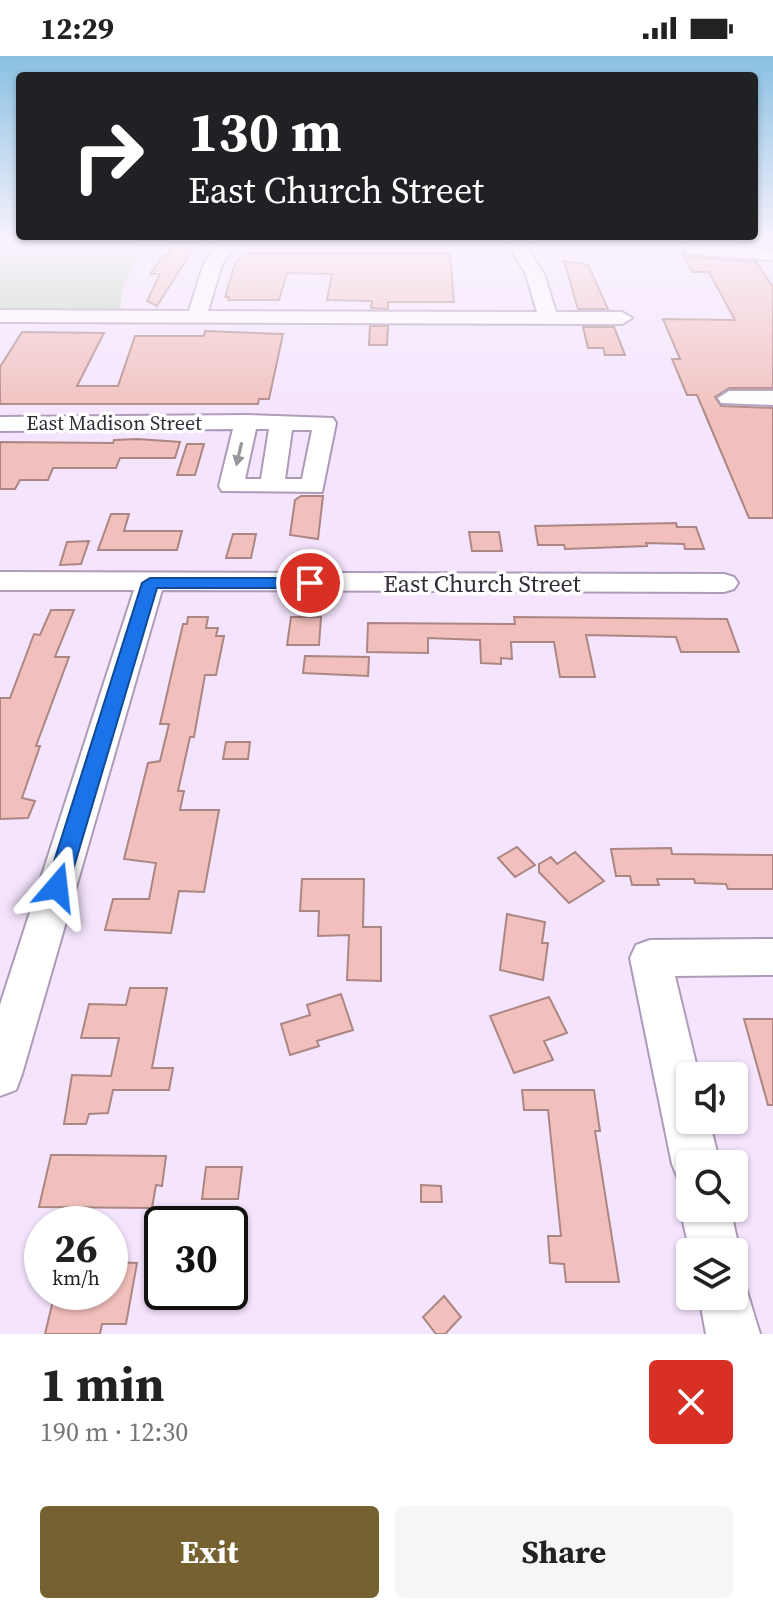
<!DOCTYPE html>
<html lang="en">
<head>
<meta charset="utf-8">
<style>
	:root { --surface:#fff; --page:#f6f6f6; --text:#222; --muted:#767676; --accent:#766130 }
	body { margin:0; font-family:"Source Serif 4",serif; background:var(--page); color:var(--text); height:100vh; display:flex; flex-direction:column; font-size:30px; white-space:nowrap }
	* { box-sizing:border-box; margin:0 }
	p { font-size:26px; color:var(--muted) }
	.icon { flex:none; width:44px; height:44px; fill:none; stroke:currentColor; stroke-width:2; stroke-linecap:round; stroke-linejoin:round }
	.map { position:relative; height:1278px; overflow:hidden }
	.drawer { display:flex; flex-direction:column; background:var(--surface); flex:1 }
	.drawer>* { flex:none }
	.banner { position:absolute; left:16px; top:16px; width:742px; height:168px; border-radius:8px; box-shadow:0 2px 6px #0004; background:#202124; color:#fff; overflow:hidden }
	.buttons { position:absolute; left:676px; top:1006px; display:grid; gap:16px }
	.buttons a { display:grid; place-items:center; width:72px; height:72px; border-radius:8px; background:var(--surface); box-shadow:0 2px 6px #0004; font-size:40px }
	.speed { position:absolute; left:24px; top:1150px; display:flex; gap:16px; font-size:40px; font-weight:700; text-align:center }
	.speed>* { display:grid; place-content:center; width:104px; height:104px; border-radius:50%; background:var(--surface); box-shadow:0 2px 6px #0004; line-height:1 }
	.speed small { font-size:20px; font-weight:400 }
	.speed .limit { border:4px solid #111; border-radius:12px; background:#fff; color:#111 }
	.pin { position:absolute; display:grid; place-items:center; width:68px; height:68px; color:#fff; margin:-34px; border:4px solid #fff; border-radius:50%; box-shadow:0 2px 8px #0007 }
	.me { position:absolute; width:88px; margin:-44px; rotate:17deg; stroke-linejoin:round; filter:drop-shadow(0 0 6px #0008) }
	.turn { display:flex; align-items:center; gap:28px; height:168px; padding:0 40px; font-size:36px }
	.turn .icon { width:104px; height:104px; stroke-width:2.5 }
	.turn b { display:block; font-size:56px; line-height:68px }
	.round { display:grid; place-items:center; flex:none; width:84px; height:84px; border-radius:8px; background:var(--page) }
	.summary { display:flex; align-items:center; justify-content:space-between; height:136px; padding:0 40px }
	h1 { font-size:48px; font-weight:700; line-height:60px }
	.action { display:flex; gap:16px; margin-top:auto; padding:16px 40px }
	.action a { flex:1; height:92px; border-radius:8px; background:var(--accent); color:#fff; font-size:32px; font-weight:700; line-height:92px; text-align:center }
	.action a+a { background:var(--page); color:var(--text) }
	.status { display:flex; justify-content:space-between; align-items:center; height:56px; padding:0 40px; background:var(--surface); direction:ltr }
	.status svg { height:22px; fill:currentColor }
	.map>svg:first-child { display:block }
	.green { fill:#c1d7bc }
	.building { fill:#f1bfbc; stroke:#ac8683; stroke-width:2 }
	.lines { fill:none; stroke-linecap:round; stroke-linejoin:round }
	.minor-casing { stroke:#ae9bb8; stroke-width:4 }
	.minor { fill:#fff; fill-rule:evenodd }
	.oneway { fill:#99969b }
	.route { fill:#1a73e8; stroke:#114b97; stroke-width:2 }
	.labels { text-anchor:middle; dominant-baseline:central; stroke-width:7; stroke-linejoin:round; paint-order:stroke }
	.far-street-label { font-size:20px; fill:#332c37; stroke:#fff }
	.street-label { font-size:24px; fill:#332c37; stroke:#fff }
</style>
</head>
<body>
<div class="status"><b>12:29</b><svg viewBox="0 0 49 12"><path d="M0 12V9h3v3zM5 12V6h3v6zM10 12V3h3v9zM15 12V0h3v12zM26 1h20v11H26zM47 4h2v5h-2z"/></svg></div>
<div class="map">
<svg width="773" height="1278" viewBox="0 0 773 1278">
	<rect width="100%" height="100%" fill="#f4e4fd"/>
	<path class="green" d="M0 185H144L122 234 120 257H0Z"/>
	<path class="building" d="M174 185H198L157 250 147 245 160 218H150L163 200H167Z
		M682 197 687 201 756 206 773 231V332H729L715 341 721 350 773 352V462H749L697 339H687L672 303H680L663 263 735 264 709 216H692Z
		M243 198H450L454 246H388V253L371 252 372 245 327 244 332 218 287 217 279 244H228L229 241H225L235 208Z
		M564 205 588 209 608 253H578Z
		M370 270H388L387 289H369Z
		M583 271H614L625 299H605L603 292H588Z
		M205 275 283 278 269 343H259L258 348H0V311L22 276 104 277 77 330H118L135 280H204Z
		M137 383 180 386 175 402H120L116 412H53L48 424H20L15 433H0V386L113 387 114 384Z
		M187 388H204L195 419H177Z
		M301 440H323L318 483 290 479 295 444Z
		M111 458H129L124 475H182L177 494H98Z
		M676 467 677 471H696L704 493H685L684 488 646 487 647 490 565 493 564 489H538L535 470Z
		M469 476H499L502 495H472Z
		M233 478H256L251 502H226Z
		M89 485 81 508 60 509 67 486Z
		M51 554H74L55 601H69L36 690H40L22 742 35 745 28 762 0 763V642H10L34 578 40 579Z
		M188 561H208L206 572H218L216 580H224L216 619H205L194 681H190L178 735H184L180 754H219L204 836 179 835 171 877 105 874 113 843H149L156 807 124 803 148 707 160 705 169 668H160L183 568H187Z
		M291 561H321L319 589H287Z
		M514 561 727 563 739 596H681L676 581 586 579 595 621H560L554 586H511L512 603 501 602V608L481 607 480 584 428 582V597L367 596 368 567 515 568Z
		M305 600 369 601 368 620 303 617Z
		M226 686H250L248 703H223Z
		M517 791 535 809 515 821 498 802Z
		M671 792 672 798 773 799V833H728L726 828 695 827 694 823H657L659 829H632L630 820H616L611 793Z
		M575 796 604 825 569 847 539 816V808L551 801 557 808Z
		M302 823H364L363 871H381V925L347 924 349 879 318 880 319 855H300Z
		M507 858 545 866 542 887H548L543 924 500 914Z
		M130 932H167L152 1012H173L169 1034H113L108 1057 89 1058 86 1068H64L72 1019 111 1020 119 982H81L89 948 126 949Z
		M341 938 353 974 317 985 319 990 290 999 281 968 310 959 307 949Z
		M549 941 567 977 544 985 553 1004 514 1017 490 960Z
		M744 963H773V1049H768Z
		M522 1034H594L600 1075H595L619 1226H566L564 1208 550 1207 548 1180H561L548 1054H524Z
		M51 1099H69L166 1100 162 1130 156 1129 152 1152 39 1151Z
		M206 1111H242L238 1143H202Z
		M421 1129 441 1130 442 1146H421Z
		M110 1206 137 1207 126 1268H102L100 1278H45L55 1236H110Z
		M444 1240 461 1261 445 1278H436L423 1261Z"/>
	<g class="lines">
		<g class="minor-casing">
			<path id="minor" d="M221 185H238L222 208 208 255 537 256 526 218 506 185H523L544 218 556 256H622L632 262 622 268 0 266V254L189 255 204 207Z
				M693 189 773 194V204L687 198 684 194Z
				M729 335H773V349L721 347 718 342Z
				M247 359 333 362 336 367 322 436 222 435 219 430 233 373 0 375V361ZM256 373H269L261 423H245ZM292 374H312L302 423H285Z
				M0 516 724 518 734 521 738 527 734 533 724 536 162 534 22 1018 16 1034 0 1040V949L134 534H0Z
				M773 883V919L675 920 699 1020H690V1064H709L720 1108H690V1129L679 1125 672 1108 630 902 636 889 650 884Z
				M690 1134V1152H730L740 1196 734 1211V1196L690 1197 680 1152Z
				M734 1218 743 1222 760 1278H706L699 1240H734Z"/>
		</g>
		<use href="#minor" class="minor"/>
	</g>
	<defs><path id="oneway-solid" d="M-6-.8H1V-3.2L6.5 0L1 3.2V.8H-6Z" transform="scale(2)"/></defs>
	<use class="oneway" href="#oneway-solid" transform="translate(239 398) rotate(103)"/>
	<linearGradient id="sky" x2="0" y2="1"><stop stop-color="#89c0e2"/><stop offset="0.51" stop-color="#faf3fe"/><stop offset="1" stop-color="#faf3fe" stop-opacity="0"/></linearGradient>
	<rect width="773" height="364" fill="url(#sky)"/>
	<path class="route" d="M150 522H310L318 527 310 532H157L68 831 65 838H49L46 831 142 527Z"/>
	<g class="labels">
		<g class="far-street-label">
			<text x="114" y="367">East Madison Street</text>
		</g>
		<g class="street-label">
			<text x="482" y="527">East Church Street</text>
		</g>
	</g>
</svg>
<div class="buttons">
<a><svg class="icon" aria-label="sound" viewBox="0 0 24 24"><path d="M4 9h4l5-4v14l-5-4H4zM17 9q2 3 0 6"/></svg></a>
<a><svg class="icon" aria-label="search" viewBox="0 0 24 24"><circle cx="10" cy="10" r="6"/><path d="M15 15l6 6"/></svg></a>
<a><svg class="icon" aria-label="layers" viewBox="0 0 24 24"><path d="M12 4l9 5-9 5-9-5zM3 14l9 5 9-5"/></svg></a>
</div>
<div class="speed"><div>26<small>km/h</small></div><div class="limit">30</div></div>
<div class="pin" style="left:310px;top:527px;background:#d93025"><svg class="icon" aria-label="arrive" viewBox="0 0 24 24"><path d="M6 21V4h12l-3 4 3 4H6"/></svg></div>
<svg class="me" style="left:57px;top:831px" viewBox="-20 -20 40 40"><path d="M0-17L14 15 0 8-14 15z" fill="#1a73e8" stroke="#fff" stroke-width="4"/></svg>
<div class="banner">
<div class="turn"><svg class="icon" aria-label="right" viewBox="0 0 24 24"><path d="M7 20v-9h11M14 6l5 5-5 5"/></svg><div><b>130 m</b>East Church Street</div></div>
</div>
</div>
<section class="drawer">
<div class="summary"><div><h1>1 min</h1><p>190 m · 12:30</p></div><a class="round" style="background:#d93025;color:#fff"><svg class="icon" aria-label="close" viewBox="0 0 24 24"><path d="M6 6l12 12M18 6L6 18"/></svg></a></div>
<div class="action"><a>Exit</a><a>Share</a></div>
</section>
</body>
</html>
